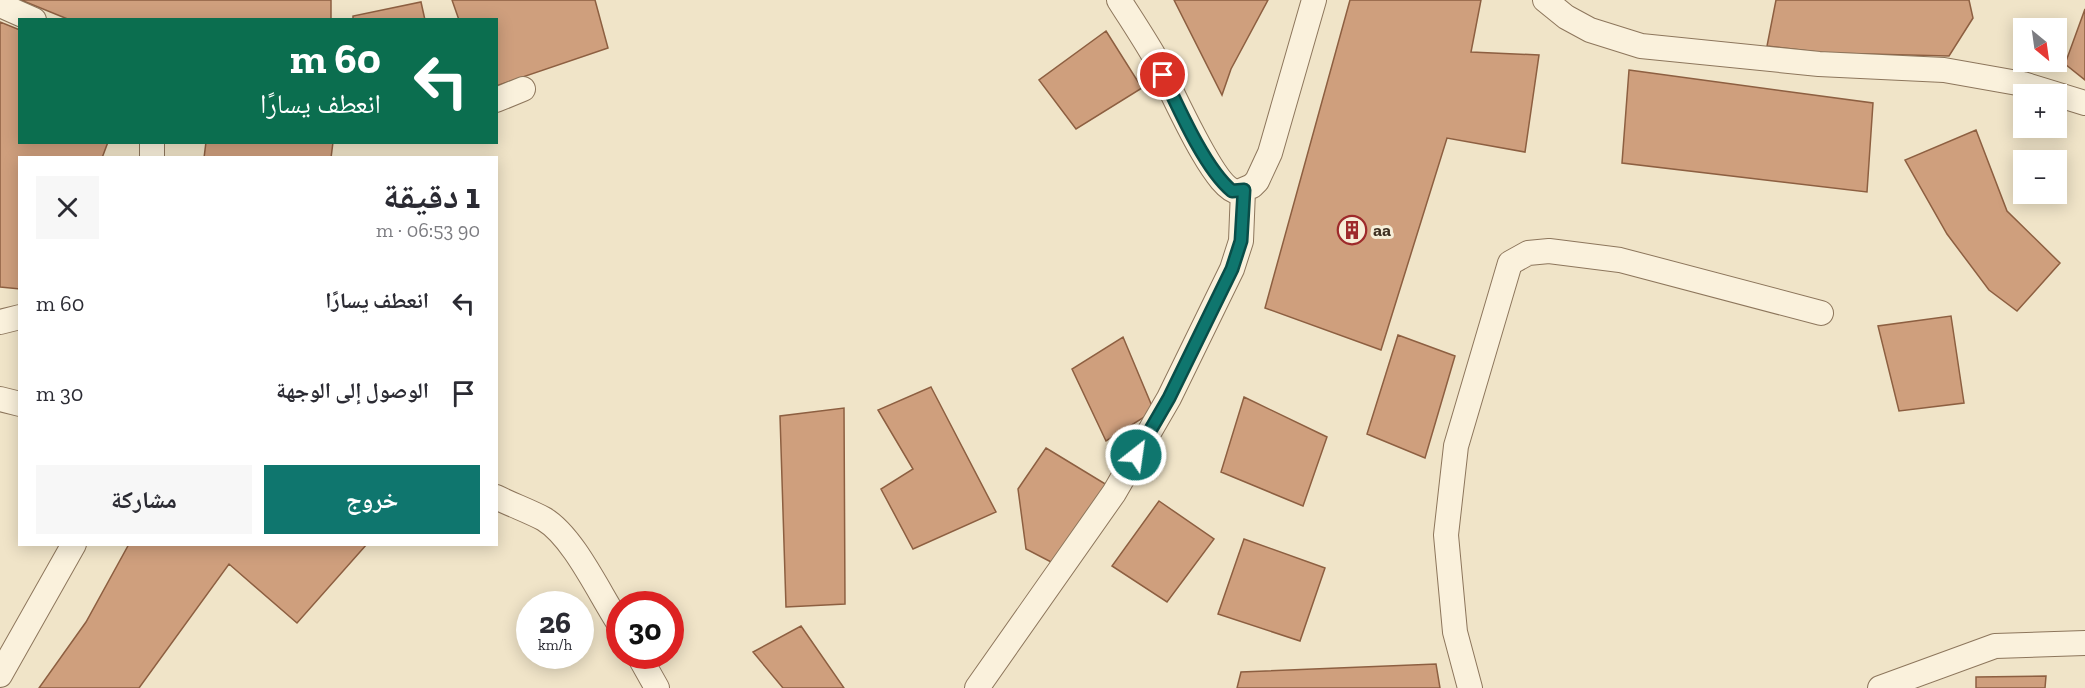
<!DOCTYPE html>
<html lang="ar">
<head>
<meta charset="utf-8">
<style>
	:root { --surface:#fff; --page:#f7f7f7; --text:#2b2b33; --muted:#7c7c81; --accent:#0f766e }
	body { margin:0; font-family:"Zilla Slab","Noto Naskh Arabic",serif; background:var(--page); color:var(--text); direction:rtl; height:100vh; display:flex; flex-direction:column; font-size:22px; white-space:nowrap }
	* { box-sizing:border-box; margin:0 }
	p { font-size:20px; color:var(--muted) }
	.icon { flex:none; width:33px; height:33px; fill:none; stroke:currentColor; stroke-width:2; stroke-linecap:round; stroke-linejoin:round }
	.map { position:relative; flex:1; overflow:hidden; direction:ltr }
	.panel { position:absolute; left:18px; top:156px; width:480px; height:390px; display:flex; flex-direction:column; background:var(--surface); border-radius:0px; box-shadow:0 3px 15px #0003; direction:rtl }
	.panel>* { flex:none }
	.guide { position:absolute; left:18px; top:18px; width:480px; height:126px; border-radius:0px; box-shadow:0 3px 15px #0003; direction:rtl; background:#0b6e4f; color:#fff; overflow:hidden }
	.needle { width:39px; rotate:151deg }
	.controls { position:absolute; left:2013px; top:18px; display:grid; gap:12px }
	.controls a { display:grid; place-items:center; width:54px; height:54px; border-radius:0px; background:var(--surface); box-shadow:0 3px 15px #0003; font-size:30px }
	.speed { position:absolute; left:516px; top:591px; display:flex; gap:12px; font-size:30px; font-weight:700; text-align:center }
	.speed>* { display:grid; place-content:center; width:78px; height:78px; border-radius:50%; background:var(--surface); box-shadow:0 3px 15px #0003; line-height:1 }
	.speed small { font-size:15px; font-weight:400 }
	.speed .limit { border:9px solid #d22; background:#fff; color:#111 }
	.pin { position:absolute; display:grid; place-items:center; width:51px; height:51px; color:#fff; margin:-26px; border:3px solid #fff; border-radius:50%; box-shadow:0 2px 6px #0007 }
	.me { position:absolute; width:66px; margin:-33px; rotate:30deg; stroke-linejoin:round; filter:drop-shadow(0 0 4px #0008) }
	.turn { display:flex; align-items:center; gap:21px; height:126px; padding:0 18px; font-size:27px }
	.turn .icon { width:78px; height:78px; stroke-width:2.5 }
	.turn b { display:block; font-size:42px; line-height:51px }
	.round { display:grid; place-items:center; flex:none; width:63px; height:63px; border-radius:0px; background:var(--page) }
	.head { display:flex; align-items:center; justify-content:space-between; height:102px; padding:0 18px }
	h1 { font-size:36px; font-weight:800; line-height:45px }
	.action { display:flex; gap:12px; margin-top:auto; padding:12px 18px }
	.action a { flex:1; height:69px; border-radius:0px; background:var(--accent); color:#fff; font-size:24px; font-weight:800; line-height:69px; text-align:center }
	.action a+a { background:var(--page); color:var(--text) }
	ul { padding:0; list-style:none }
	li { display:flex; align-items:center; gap:18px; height:90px; padding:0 18px }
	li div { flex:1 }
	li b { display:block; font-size:22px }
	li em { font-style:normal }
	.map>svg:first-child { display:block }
	.building { fill:#cf9f7d; stroke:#8d5f41; stroke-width:1.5 }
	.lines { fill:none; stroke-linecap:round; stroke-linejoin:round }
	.street-casing { stroke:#8d765c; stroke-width:26 }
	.street { stroke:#faf1dc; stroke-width:24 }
	.route-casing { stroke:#0a4d48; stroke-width:15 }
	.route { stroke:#0f766e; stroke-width:10 }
	.labels { text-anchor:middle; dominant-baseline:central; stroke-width:6; stroke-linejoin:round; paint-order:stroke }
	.poi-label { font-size:18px; font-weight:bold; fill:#3d2e20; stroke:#f7eed8; text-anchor:start }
</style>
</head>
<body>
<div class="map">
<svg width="2085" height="688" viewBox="0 0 2085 688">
	<rect width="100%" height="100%" fill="#f0e4c8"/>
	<path class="building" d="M21 0H331V20H70Z
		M452 0H595L608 48 496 86V20H459Z
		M1174 0H1268L1231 69 1222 95Z
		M1350 0H1481L1471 52 1539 55 1525 152 1447 138 1381 350 1265 308Z
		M1776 0H1969L1973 18 1949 56 1826 53 1767 46Z
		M421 2 425 20H353V16Z
		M2085 9V80L2065 64Z
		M0 22 20 30V142H108L102 158H20V289L0 287Z
		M1106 31 1142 88 1076 129 1039 80Z
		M1629 70 1873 103 1867 192 1622 163Z
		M1976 130 2007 211 2060 263 2017 311 1989 290 1947 234 1905 160Z
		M206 142H333L331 158H204Z
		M1951 316 1964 403 1899 411 1878 326Z
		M1398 335 1455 356 1425 458 1367 434Z
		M1123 337 1154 411 1106 441 1072 369Z
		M931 387 996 512 913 549 881 489 913 469 878 410Z
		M1244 397 1327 437 1303 506 1221 472Z
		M844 408 845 604 786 607 780 416Z
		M1046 448 1107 485 1053 563 1026 549 1018 489Z
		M1159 501 1214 539 1167 602 1112 566Z
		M1244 539 1325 568 1300 641 1218 614Z
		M129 544H367L297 623 229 564 139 688H39L86 622Z
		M801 626 844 688H783L753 652Z
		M1436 664 1440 688H1237L1241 672Z
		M2046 676 2045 688H1976V677Z"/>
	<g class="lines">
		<g class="street-casing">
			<path id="street" d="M1119 0C1131 19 1143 37 1154 56 1167 79 1213 190 1238 192L1252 186 1257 181 1270 153 1314 0
				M1545 0 1566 17 1590 30 1641 46 1819 64 1944 70 2023 84 2085 103
				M0 5 34 20
				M496 100 523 89
				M152 158V142
				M0 322 20 317
				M0 399 20 404
				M496 497C512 505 529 511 544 519 574 537 600 595 620 625
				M639 656 657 688
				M0 675 74 544
				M977 688 1114 493 1169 398 1232 269 1241 241 1243 190
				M1470 688 1455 632 1446 535 1456 446 1510 263 1528 253 1549 251 1620 260 1821 313
				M1880 688 1995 646 2085 643"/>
		</g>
		<use href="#street" class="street"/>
	</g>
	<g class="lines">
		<g class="route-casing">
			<path id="route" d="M1136 455 1169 398 1232 269 1241 241 1244 190 1232 191C1205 169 1178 107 1163 75"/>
		</g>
		<use href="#route" class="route"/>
	</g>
	<defs>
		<g id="building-ring" transform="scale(1.5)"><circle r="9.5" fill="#f7eed8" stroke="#9e2a2b" stroke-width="1.5"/><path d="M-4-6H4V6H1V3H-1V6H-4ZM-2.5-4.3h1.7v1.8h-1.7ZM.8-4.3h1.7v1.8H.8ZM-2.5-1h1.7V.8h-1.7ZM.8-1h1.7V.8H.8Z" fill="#9e2a2b"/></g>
	</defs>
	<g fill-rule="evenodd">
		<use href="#building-ring" x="1352" y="230"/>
	</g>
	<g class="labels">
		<g class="poi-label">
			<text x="1373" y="230">aa</text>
		</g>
	</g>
</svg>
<div class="controls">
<a><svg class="needle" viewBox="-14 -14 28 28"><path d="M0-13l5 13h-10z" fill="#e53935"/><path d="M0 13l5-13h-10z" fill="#7c7c81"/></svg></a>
<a>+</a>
<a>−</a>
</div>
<div class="speed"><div>26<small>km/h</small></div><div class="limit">30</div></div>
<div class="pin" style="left:1163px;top:75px;background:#d93025"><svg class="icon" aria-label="arrive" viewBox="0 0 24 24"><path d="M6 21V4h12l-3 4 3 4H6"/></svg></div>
<svg class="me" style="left:1136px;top:455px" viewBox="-20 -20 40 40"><circle r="17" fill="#0f766e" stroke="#fff" stroke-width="3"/><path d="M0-11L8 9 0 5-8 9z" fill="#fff"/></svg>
<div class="guide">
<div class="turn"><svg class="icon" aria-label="left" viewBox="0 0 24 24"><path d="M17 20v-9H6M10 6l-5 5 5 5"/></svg><div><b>60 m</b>انعطف يسارًا</div></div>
</div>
<section class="panel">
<div class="head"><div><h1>1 دقيقة</h1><p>90 m · 06:53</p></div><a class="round"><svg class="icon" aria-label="close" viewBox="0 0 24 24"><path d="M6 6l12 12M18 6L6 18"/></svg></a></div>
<ul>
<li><svg class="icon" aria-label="left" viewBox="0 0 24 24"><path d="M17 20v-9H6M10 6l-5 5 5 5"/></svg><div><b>انعطف يسارًا</b></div><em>60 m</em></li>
<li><svg class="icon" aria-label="arrive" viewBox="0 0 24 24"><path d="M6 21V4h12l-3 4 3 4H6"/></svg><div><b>الوصول إلى الوجهة</b></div><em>30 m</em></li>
</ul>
<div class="action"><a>خروج</a><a>مشاركة</a></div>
</section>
</div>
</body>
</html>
